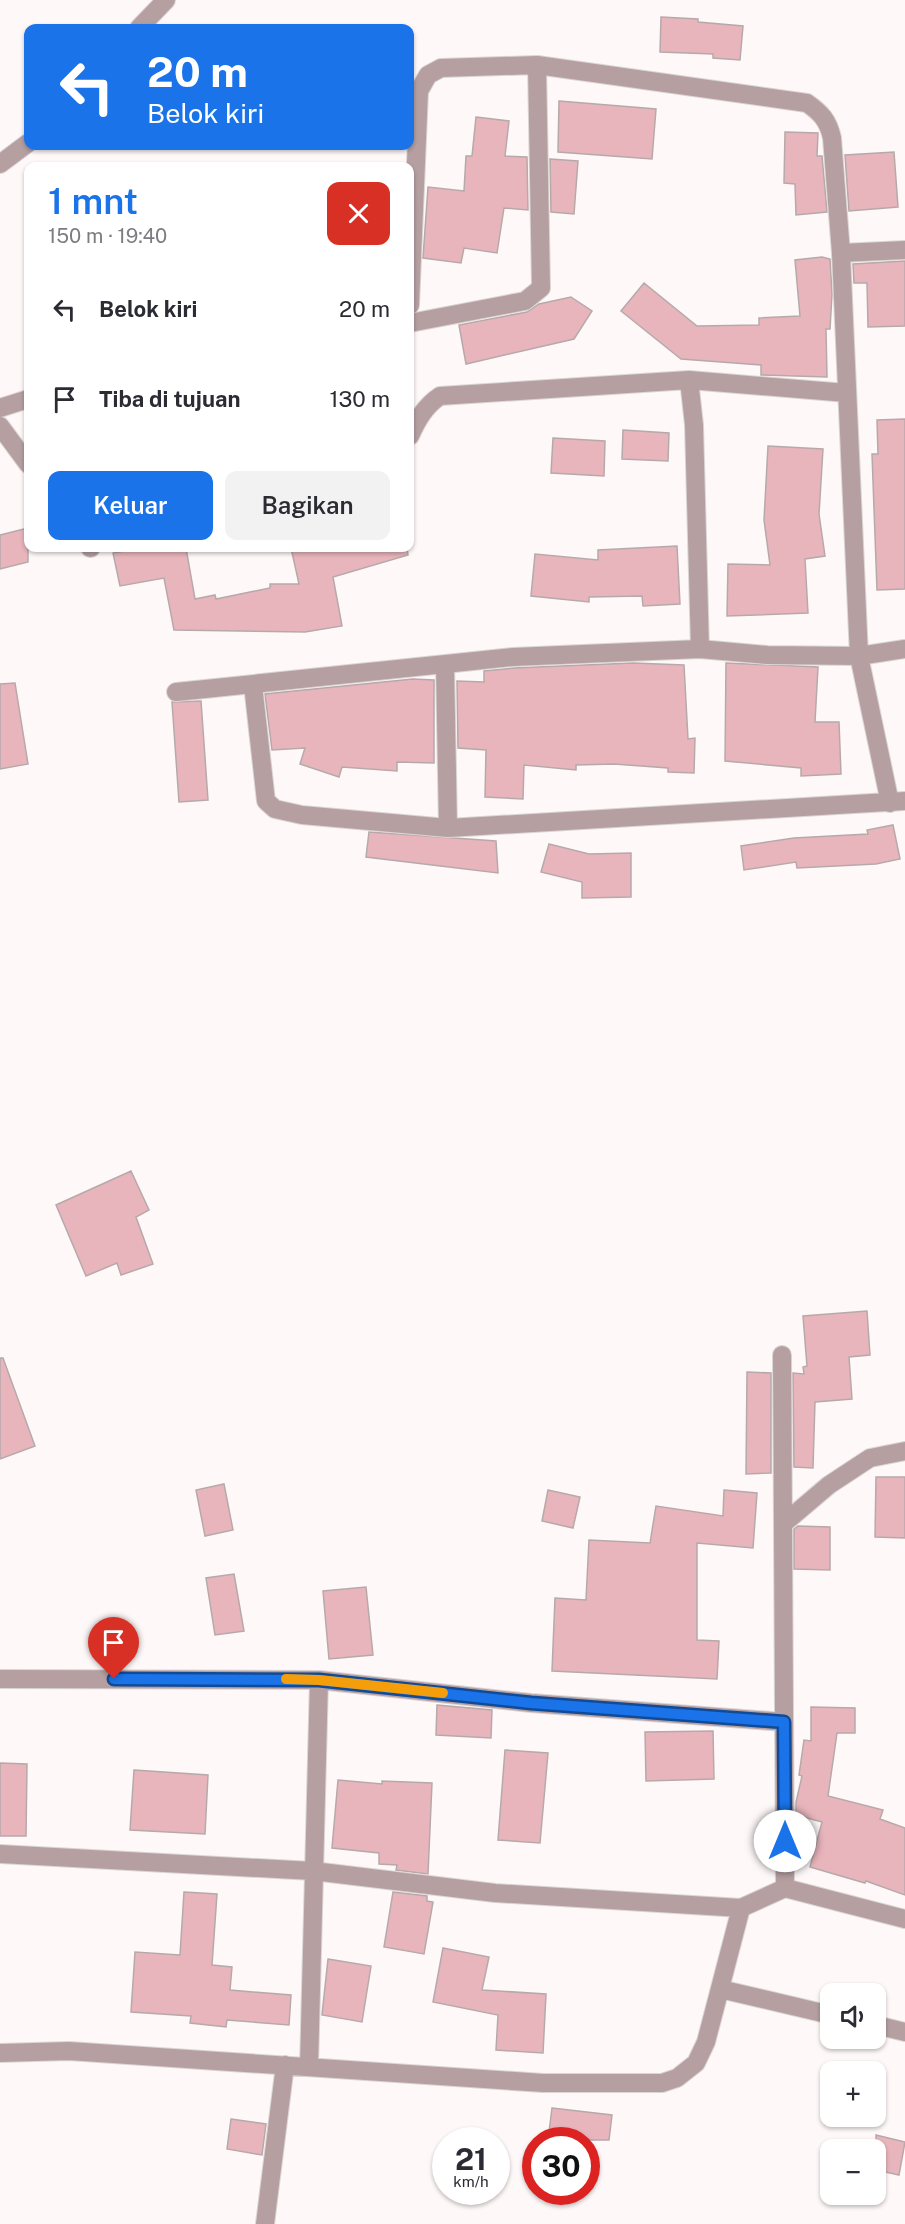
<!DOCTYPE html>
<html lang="id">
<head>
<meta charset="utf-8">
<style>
	:root { --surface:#fff; --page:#f2f2f3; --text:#2b2b33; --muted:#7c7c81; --accent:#1a73e8 }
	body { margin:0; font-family:"Public Sans",sans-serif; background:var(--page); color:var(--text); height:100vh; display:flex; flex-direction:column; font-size:22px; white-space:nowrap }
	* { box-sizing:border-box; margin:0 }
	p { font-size:20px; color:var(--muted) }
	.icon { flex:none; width:33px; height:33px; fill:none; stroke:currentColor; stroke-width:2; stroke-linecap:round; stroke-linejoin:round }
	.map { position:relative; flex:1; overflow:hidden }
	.side { position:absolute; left:24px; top:162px; width:390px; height:390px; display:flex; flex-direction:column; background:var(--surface); border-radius:12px; box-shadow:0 2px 4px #0004 }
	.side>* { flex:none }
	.top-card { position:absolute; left:24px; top:24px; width:390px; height:126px; border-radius:12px; box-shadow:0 2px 4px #0004; background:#1a73e8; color:#fff; overflow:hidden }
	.controls { position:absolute; left:820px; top:1983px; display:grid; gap:12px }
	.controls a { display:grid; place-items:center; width:66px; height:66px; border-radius:12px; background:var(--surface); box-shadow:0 2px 4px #0004; font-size:30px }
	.speed { position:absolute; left:432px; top:2127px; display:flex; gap:12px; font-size:30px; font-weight:700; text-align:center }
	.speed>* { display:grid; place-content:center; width:78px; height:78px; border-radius:50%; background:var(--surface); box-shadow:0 2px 4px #0004; line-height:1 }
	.speed small { font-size:15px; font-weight:400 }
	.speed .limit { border:9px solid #d22; background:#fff; color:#111 }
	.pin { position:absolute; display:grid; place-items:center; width:51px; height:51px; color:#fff; margin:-62px -26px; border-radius:50% 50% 50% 0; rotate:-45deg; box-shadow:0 0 6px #0007 }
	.pin .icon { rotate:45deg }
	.me { position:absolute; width:66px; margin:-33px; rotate:0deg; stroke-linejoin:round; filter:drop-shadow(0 0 4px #0008) }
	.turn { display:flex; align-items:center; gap:21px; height:126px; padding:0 24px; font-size:27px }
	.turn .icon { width:78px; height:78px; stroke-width:2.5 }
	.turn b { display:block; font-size:42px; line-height:51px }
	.round { display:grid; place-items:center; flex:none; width:63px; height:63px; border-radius:12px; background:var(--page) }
	.overview { display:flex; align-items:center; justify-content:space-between; height:102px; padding:0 24px }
	h1 { font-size:36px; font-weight:600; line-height:45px; color:var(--accent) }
	.button { display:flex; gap:12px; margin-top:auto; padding:12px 24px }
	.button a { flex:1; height:69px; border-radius:12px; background:var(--accent); color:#fff; font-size:24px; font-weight:600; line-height:69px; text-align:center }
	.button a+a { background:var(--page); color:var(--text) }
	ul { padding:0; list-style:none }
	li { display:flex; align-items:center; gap:18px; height:90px; padding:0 24px }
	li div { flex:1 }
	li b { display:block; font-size:22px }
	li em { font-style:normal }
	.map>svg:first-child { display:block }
	.building { fill:#e8b5bc; stroke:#b7a9aa; stroke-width:1.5 }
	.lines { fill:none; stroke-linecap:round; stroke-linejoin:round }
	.street-casing { stroke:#dbd5d5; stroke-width:20 }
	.street { stroke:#b59fa1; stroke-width:18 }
	.route-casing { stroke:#114b97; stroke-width:15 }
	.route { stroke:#1a73e8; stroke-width:10 }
	.slow { stroke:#f59e0b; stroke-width:10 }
</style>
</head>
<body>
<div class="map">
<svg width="905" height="2224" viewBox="0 0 905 2224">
	<rect width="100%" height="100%" fill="#fef8f8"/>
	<path class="building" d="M661 17 698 19V22L743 26 740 60 713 58V54L660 52Z
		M559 101 656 109 652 159 558 152Z
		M476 117 509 121 505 156 527 157 528 210 504 208 497 253 464 248 461 263 423 258 428 187 464 191 466 156H472Z
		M785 132 818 133 817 156H822L827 212 796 215 795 184 784 183Z
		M894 152 898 207 849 211 845 155Z
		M550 159 578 161 574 214 551 212Z
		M822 257 830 259 832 294 830 329H826L827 377 761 375V365L681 359 621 311 644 283 697 326 759 325V318L800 316 795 260Z
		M905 261V326L868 327 867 283H854L853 264Z
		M571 297 592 311 574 339 466 364 459 325 527 312 539 304Z
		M905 419V589L877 590 872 454H878L877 420Z
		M623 430 669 433 668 461 622 459Z
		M553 438 605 441 604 476 551 473Z
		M768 446 823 449 819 514 825 556 805 559 808 613 727 616 728 564 770 565 764 520Z
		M28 528V562L0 569V535Z
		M677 546 680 604 643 606 642 596 589 597V602L531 596 535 554 598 560V550Z
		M142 548H186L195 599 215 595 216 599 270 588V584H299L291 548H407L408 555 333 577 342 626 305 632 174 630 164 578 120 586 113 553Z
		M633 663 684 665 688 739 695 738 694 773 668 772V768L614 764 576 765V770L524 765 523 799 485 797 486 750 458 748 457 681 484 682V671L514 668Z
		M726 663 818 667 815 722H839L841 774 801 776V768L725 761Z
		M413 679 434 680V763L397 762V771L342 767 339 777 300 764 305 748 272 750 265 694Z
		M15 683 28 764 0 769V684Z
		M201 701 208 800 179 802 172 702Z
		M893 825 900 859 876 864 797 868 796 862 744 870 741 846 794 838 868 834 867 830Z
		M369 832 496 841 498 873 366 857Z
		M549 844 589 854 631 853V897L582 898V882L541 872Z
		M131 1171 149 1210 136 1217 153 1264 121 1275 117 1263 86 1276 56 1205Z
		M867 1311 870 1355 849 1357 852 1399 815 1402 813 1468 794 1467 793 1373 804 1374 803 1367 807 1366 803 1316Z
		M0 1358H3L35 1446 0 1459Z
		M747 1372 771 1373V1473L746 1474Z
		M876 1477H905V1538L875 1537Z
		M224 1484 233 1530 205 1536 196 1490Z
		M548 1490 580 1497 573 1528 542 1521Z
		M724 1490 757 1493 753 1548 697 1543V1640L719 1641 717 1679 552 1671 555 1598 586 1600 589 1540 650 1543 656 1506 723 1516Z
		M798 1526 830 1527V1570L794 1569V1529Z
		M234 1574 244 1631 215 1635 206 1578Z
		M366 1587 373 1655 329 1659 323 1591Z
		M437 1705 492 1710 491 1738 436 1735Z
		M811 1707 855 1708V1733H837L828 1796 883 1810 880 1819 905 1828V1895L866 1881 865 1883 810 1867 822 1822 796 1815V1802L802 1776 799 1775 804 1740 811 1741Z
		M713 1731 714 1779 646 1781 645 1732Z
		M505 1750 548 1753 540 1843 498 1840Z
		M0 1763 27 1764 26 1836H0Z
		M134 1770 208 1775 205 1834 130 1830Z
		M338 1780 382 1784V1781L432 1783 428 1874 396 1870 397 1865 379 1864V1853L332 1848Z
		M184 1892 217 1894 212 1965 232 1967 230 1990 291 1995 289 2025 227 2020 226 2027 190 2023 191 2016 131 2012 135 1952 180 1955Z
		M393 1892 427 1896V1901L433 1902 424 1954 384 1947Z
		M443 1948 489 1957 482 1990 546 1994 543 2053 496 2050 498 2015 433 2002Z
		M328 1959 371 1966 362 2022 322 2015Z
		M552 2108 612 2115 609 2140H548Z
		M231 2119 266 2124 262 2155 227 2149Z
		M876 2135 905 2142 899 2175 876 2170Z"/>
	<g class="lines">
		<g class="street-casing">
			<path id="street" d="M139 28 166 0
				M0 164 28 143
				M841 253 905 250
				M410 305 419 91 428 75 441 68 537 65
				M410 323 525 301 541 288 537 65 807 103C821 113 828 120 832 138L841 253 859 656 890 803
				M689 380 847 393
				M0 408 28 399
				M0 426 28 464
				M410 436C417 420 425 406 440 396L689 380 694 425 700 649
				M90 548H91
				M445 664 448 828
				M253 685 266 801 275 809 302 815 448 828 905 801
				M176 692 513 657 700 649 767 655 859 656 905 649
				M782 1355 785 1888
				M783 1524 829 1485 870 1458 905 1451
				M0 1679 319 1680 309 2067
				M319 1680 531 1703 784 1722
				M0 1854 313 1871 495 1893 741 1908
				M720 1989 831 2015
				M876 2025 905 2032
				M0 2053 69 2051 543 2083H662L677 2078 696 2063 706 2042 741 1908 785 1888 905 1919
				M265 2224 285 2065"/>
		</g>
		<use href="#street" class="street"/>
	</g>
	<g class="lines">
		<g class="route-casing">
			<path id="route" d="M114 1679 319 1680 531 1703 784 1722 785 1841"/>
		</g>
		<use href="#route" class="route"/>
		<path class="slow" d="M286 1679 319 1680 443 1693"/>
	</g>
</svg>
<div class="controls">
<a><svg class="icon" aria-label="sound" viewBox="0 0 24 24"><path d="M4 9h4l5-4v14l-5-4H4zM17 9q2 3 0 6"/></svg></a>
<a>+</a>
<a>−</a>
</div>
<div class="speed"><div>21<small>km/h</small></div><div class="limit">30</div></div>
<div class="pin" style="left:114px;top:1679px;background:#d93025"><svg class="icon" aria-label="arrive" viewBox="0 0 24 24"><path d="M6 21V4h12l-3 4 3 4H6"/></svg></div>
<svg class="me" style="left:785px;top:1841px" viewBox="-20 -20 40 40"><circle r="19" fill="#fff"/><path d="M0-13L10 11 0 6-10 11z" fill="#1a73e8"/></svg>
<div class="top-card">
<div class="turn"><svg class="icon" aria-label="left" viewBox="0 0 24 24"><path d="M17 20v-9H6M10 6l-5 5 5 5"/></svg><div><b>20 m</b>Belok kiri</div></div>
</div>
<section class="side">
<div class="overview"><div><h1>1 mnt</h1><p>150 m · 19:40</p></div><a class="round" style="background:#d93025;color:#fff"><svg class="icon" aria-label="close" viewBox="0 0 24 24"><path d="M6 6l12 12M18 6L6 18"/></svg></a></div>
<ul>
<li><svg class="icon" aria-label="left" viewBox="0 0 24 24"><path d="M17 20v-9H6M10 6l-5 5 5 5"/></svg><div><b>Belok kiri</b></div><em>20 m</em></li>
<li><svg class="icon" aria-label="arrive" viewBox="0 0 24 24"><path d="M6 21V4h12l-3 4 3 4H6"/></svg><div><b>Tiba di tujuan</b></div><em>130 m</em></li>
</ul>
<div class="button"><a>Keluar</a><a>Bagikan</a></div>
</section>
</div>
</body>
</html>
